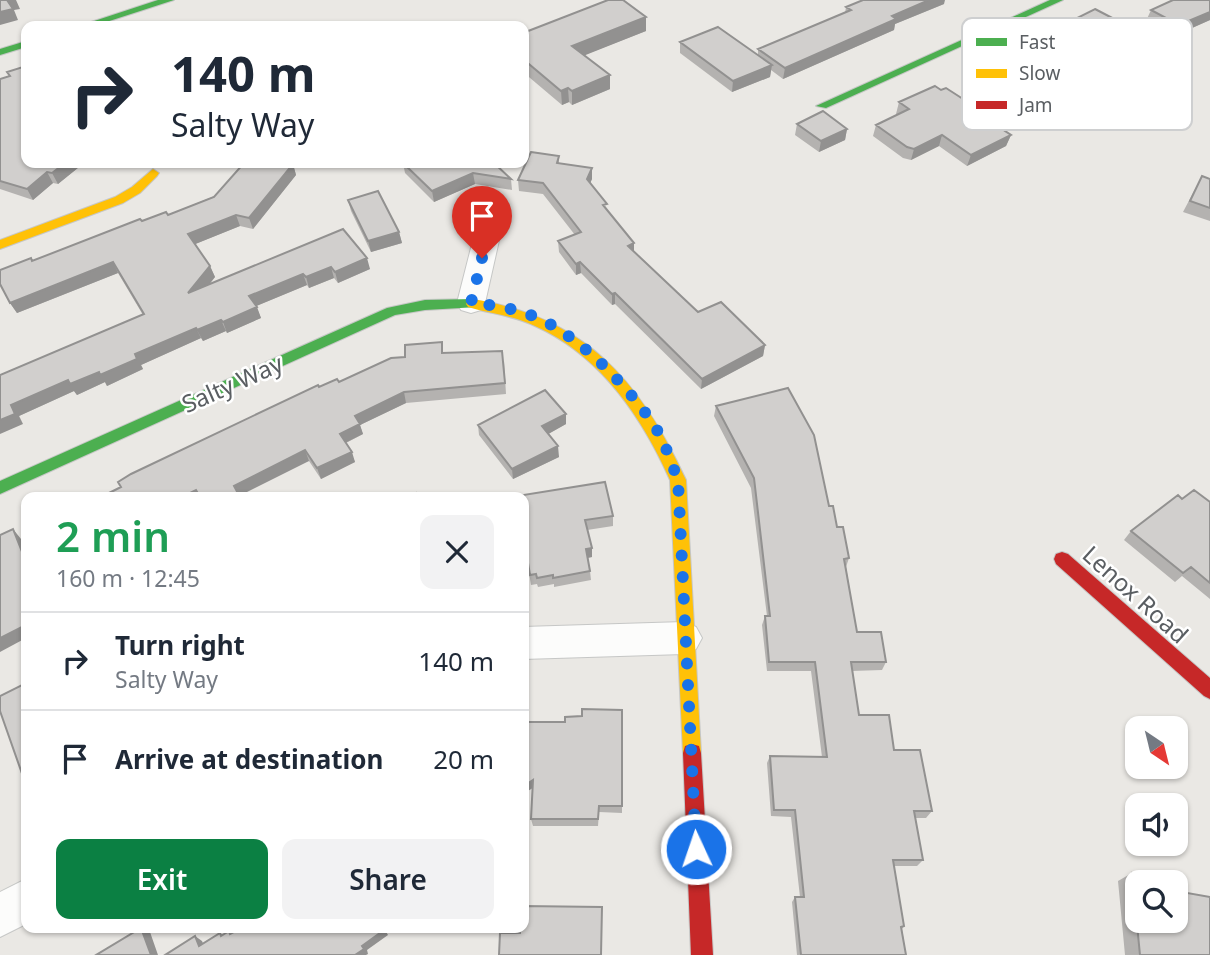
<!DOCTYPE html>
<html lang="en">
<head>
<meta charset="utf-8">
<style>
	:root { --surface:#fff; --page:#f2f2f3; --text:#1f2937; --muted:#747a83; --line:#e0e1e3; --accent:#0b8043 }
	body { margin:0; font-family:"Noto Sans",sans-serif; background:var(--page); color:var(--text); height:100vh; display:flex; flex-direction:column; font-size:26px; white-space:nowrap }
	* { box-sizing:border-box; margin:0 }
	p { font-size:23px; color:var(--muted) }
	.icon { flex:none; width:38px; height:38px; fill:none; stroke:currentColor; stroke-width:2; stroke-linecap:round; stroke-linejoin:round }
	.map { position:relative; flex:1; overflow:hidden }
	.details { position:absolute; left:21px; top:492px; width:508px; height:441px; display:flex; flex-direction:column; background:var(--surface); border-radius:14px; box-shadow:0 2px 5px #0004 }
	.details>* { flex:none }
	.banner { position:absolute; left:21px; top:21px; width:508px; height:147px; border-radius:14px; box-shadow:0 2px 5px #0004; background:#fff; color:var(--text); overflow:hidden }
	.needle { width:46px; rotate:145deg }
	.fabs { position:absolute; left:1125px; top:716px; display:grid; gap:14px }
	.fabs a { display:grid; place-items:center; width:63px; height:63px; border-radius:14px; background:var(--surface); box-shadow:0 2px 5px #0004; font-size:35px }
	.pin { position:absolute; display:grid; place-items:center; width:60px; height:60px; color:#fff; margin:-72px -30px; border-radius:50% 50% 50% 0; rotate:-45deg; box-shadow:0 0 7px #0007 }
	.pin .icon { rotate:45deg }
	.me { position:absolute; width:77px; margin:-38px; rotate:357deg; stroke-linejoin:round; filter:drop-shadow(0 0 5px #0008) }
	.turn { display:flex; align-items:center; gap:24px; height:147px; padding:0 35px; font-size:32px }
	.turn .icon { width:91px; height:91px; stroke-width:2.5 }
	.turn b { display:block; font-size:49px; line-height:60px }
	.round { display:grid; place-items:center; flex:none; width:74px; height:74px; border-radius:14px; background:var(--page) }
	.overview { display:flex; align-items:center; justify-content:space-between; height:119px; padding:0 35px }
	h1 { font-size:42px; font-weight:600; line-height:52px; color:#1e9e55 }
	.cta { display:flex; gap:14px; margin-top:auto; padding:14px 35px }
	.cta a { flex:1; height:80px; border-radius:14px; background:var(--accent); color:#fff; font-size:28px; font-weight:600; line-height:80px; text-align:center }
	.cta a+a { background:var(--page); color:var(--text) }
	ul { padding:0; list-style:none }
	li { display:flex; align-items:center; gap:21px; height:98px; padding:0 35px; border-top:2px solid var(--line) }
	li div { flex:1 }
	li b { display:block; font-size:26px }
	li em { font-style:normal }
	.map>svg:first-child { display:block }
	.lines { fill:none; stroke-linecap:round; stroke-linejoin:round }
	.street-casing { stroke:#c6c7c6; stroke-width:2 }
	.fast-casing { stroke:#c6c7c6; stroke-width:2 }
	.slow-casing { stroke:#c6c7c6; stroke-width:2 }
	.jam-casing { stroke:#c6c7c6; stroke-width:2 }
	.street { fill:#fcfcfb; fill-rule:evenodd }
	.fast { fill:#4caf50; fill-rule:evenodd }
	.slow { fill:#ffc107; fill-rule:evenodd }
	.jam { fill:#c62828; fill-rule:evenodd }
	.wall { fill:#b4b2b0 }
	.shaded-wall { fill:#929190 }
	.building { fill:#d1cfcd; stroke:#929190; stroke-width:2; fill-rule:evenodd }
	.route { stroke:#1a73e8; stroke-width:12; stroke-dasharray:0 21.6 }
	.labels { text-anchor:middle; dominant-baseline:central; stroke-width:5; stroke-linejoin:round; paint-order:stroke }
	.street-label { font-size:24px; fill:#5a5e62; stroke:#fff }
	.key { fill:#fff; stroke:#cecfd0; stroke-width:2 }
	.key-label { font-size:19px; fill:#5a5e62 }
</style>
</head>
<body>
<div class="map">
<svg width="1210" height="955" viewBox="0 0 1210 955">
	<rect width="100%" height="100%" fill="#eae8e4"/>
	<g class="lines">
		<g class="street-casing">
			<path id="street" d="M487 227 496 230 500 236 485 303 481 310 471 313 461 310 457 303 474 236 478 230Z
				M684 622 696 627 702 638 696 649 684 654 523 659V627Z
				M26 879V924L0 937V892Z"/>
		</g>
		<g class="fast-casing">
			<path id="fast" d="M158 0H174L94 26H79Z
				M1050 0H1063L826 108 816 106Z
				M26 41V47L0 55V49Z
				M473 299 478 301 480 304 478 307 425 310 395 315 0 494V481L387 308 425 300Z"/>
		</g>
		<g class="slow-casing">
			<path id="slow" d="M153 169 159 173 157 176 140 193 123 203 0 249V240L115 197 132 187Z
				M473 299C585 318 640 380 686 480L701 753 699 760 692 762 685 760 683 753 670 480C642 417 600 355 535 326 513 315 491 314 468 307L466 304 468 301Z"/>
		</g>
		<g class="jam-casing">
			<path id="jam" d="M1062 552 1068 554 1210 678V699L1204 696 1056 564 1054 559 1056 554Z
				M692 744 699 746 701 753 713 955H691L683 753 685 746Z"/>
		</g>
		<use href="#street" class="street"/>
		<use href="#fast" class="fast"/>
		<use href="#slow" class="slow"/>
		<use href="#jam" class="jam"/>
	</g>
	<path class="wall" d="M1210 0V20L1174 36 1146 21 1151 10Z
		M944 4 895 24 894 30 783 79 771 70 770 77 732 92 680 53V42L758 55V49L845 13 846 7Z
		M646 31 584 55 610 75V89L572 105 569 102 562 105 523 72V33Z
		M1147 36 1142 46 1069 82 1022 54 1025 44Z
		M0 79 84 163 58 184 53 183 33 200 0 189Z
		M899 102 996 125 1011 135 1006 146 967 166 939 146 911 160 903 158 873 136 876 125 897 115 896 114Z
		M797 124 847 129 845 140 819 152 795 135Z
		M559 156V163L592 168V179L590 183 607 210 634 243V251L698 312 765 345 763 356 701 389 615 304 612 305 581 273 576 275 559 252 558 241 575 235 543 194 519 191 518 180Z
		M403 163H494L511 179 512 190 475 184 434 202 405 173Z
		M293 164 296 175 253 229 240 226 195 244 210 266 215 277 209 285 343 229 370 269 338 283 334 278 309 288 307 285 256 306 261 318 227 333 226 331 203 341 201 338 141 365 143 369 107 386 105 382 77 395 74 391 19 416 23 424 0 375 143 315 118 273 17 313 10 303 32 261 142 221 168 215Z
		M1202 176 1210 179V221L1183 212Z
		M348 200 399 232 402 243 371 252 351 211Z
		M504 361 506 394 406 403 360 425 363 434 346 443 355 462 321 479 309 461 101 497 319 387 339 382Z
		M716 406 829 506 849 558 846 567 857 632 886 662 882 670 852 671 859 715 894 750 932 811 926 818H915L923 860 917 866H894L904 926 902 929 906 955H797L792 902 795 897H800L791 817 771 816 767 763 770 756 822 757 811 671H767L762 625 765 616H767L751 488 714 416Z
		M566 424 548 434 559 457 513 479 479 435 478 425Z
		M523 497 613 516V526L587 530 592 548V557L588 558 590 571 591 580 554 587V584L538 587 537 584 531 585 523 536Z
		M1182 499 1210 502V599L1182 576 1175 582 1124 540 1131 531Z
		M622 710V813L599 812 598 826H533L531 819 533 788 526 792 565 722 582 716Z
		M1132 873 1187 893 1210 955H1125L1118 881Z"/>
	<path class="shaded-wall" d="M7 0H16L20 9 14 10 18 20 0 25V12Z
		M929 0H945L944 4 895 24 894 30 783 79 785 68 892 16Z
		M1210 12V20L1174 36 1179 25Z
		M646 17V31L573 60 572 46Z
		M1147 36 1142 46 1069 82 1074 72Z
		M772 65 770 77 732 92 733 81Z
		M610 75V89L572 105V91Z
		M568 88 569 102 562 105 561 91Z
		M847 129 845 140 819 152 821 141Z
		M942 135 939 146 911 160 914 149Z
		M1011 135 1006 146 967 166 971 155Z
		M65 163H84L58 184 52 173Z
		M293 164 296 175 253 229 249 218Z
		M592 168V179L587 190V179Z
		M47 172 53 183 33 200 27 189Z
		M473 173 475 184 434 202 432 191Z
		M236 215 240 226 193 245 188 234Z
		M399 232 402 243 371 252 368 241Z
		M634 243V254L628 246Z
		M367 258 370 269 338 283 335 272Z
		M113 262 118 273 17 313 10 303Z
		M580 262 581 273 576 275V264Z
		M210 266 215 277 193 304 188 293Z
		M331 267 334 278 309 288 306 277Z
		M303 274 307 285 254 307 249 296Z
		M615 293V304L612 305V294Z
		M257 307 261 318 227 333 223 322Z
		M221 320 226 331 203 341 197 330Z
		M196 328 201 338 141 365 143 369 107 386 105 382 77 395 74 391 19 416 23 424 0 434V420L11 405 68 380 135 354Z
		M765 345 763 356 701 389 702 379Z
		M404 392 406 403 360 425 363 434 343 444 340 434 355 416Z
		M566 414V424L543 437 542 426Z
		M558 446 559 457 513 479 512 469Z
		M305 450 309 461 239 496 234 486Z
		M352 452 355 462 321 479 317 468Z
		M196 490 200 497H182Z
		M13 529 21 539 26 551V562Z
		M592 548V557L586 558V549Z
		M26 625V638L0 652V638Z
		M533 780 534 787 526 792 524 786Z
		M141 928 150 932 158 955H151Z
		M383 928H384L388 935 367 950 368 954 366 955H355L362 946Z
		M195 936 202 941 206 950 199 946Z"/>
	<path class="building" d="M0 0H7L13 9 0 12Z
		M608 0H623L646 17 572 46 610 75 572 91 568 88 561 91 523 59V33Z
		M863 0H929L892 16 896 19 785 68 758 49 851 10 846 7Z
		M1173 0H1210V12L1179 25 1151 10Z
		M1095 9 1147 36 1074 72 1025 44Z
		M718 27 772 65 733 81 680 42Z
		M26 66V163H65L52 173 47 172 27 189 0 181V79L10 76 7 72Z
		M935 86 941 90 946 88 997 121 993 123 1011 135 971 155 942 135 914 149 907 147 876 125 909 109 899 102Z
		M823 111 847 129 821 141 797 124Z
		M531 152 559 156 557 163 592 168 587 179 607 204 603 205 634 243 628 246 698 312 721 302 765 345 702 379 615 293 612 294 580 262 576 264 558 241 581 232 543 183 518 180Z
		M244 163H286L293 164 249 218 236 215 188 234 210 266 188 293 343 229 367 258 335 272 331 267 306 277 303 274 249 296 257 307 223 322 221 320 197 330 196 328 135 354 137 359 100 375 99 372 70 384 68 380 11 405 15 414 0 420V375L144 314 113 262 10 303 0 284V270L31 258 32 261 140 219 142 221 166 212 168 215 214 197Z
		M403 163H494L511 179 473 173 432 191Z
		M1202 176 1210 179V208L1190 201Z
		M378 191 399 232 368 241 348 200Z
		M442 342V353L502 351 505 383 404 392 355 416 360 424 340 434 352 452 317 468 305 450 234 486 240 497H200L196 490 182 497H101L121 487 118 482 131 474 318 385 319 387 337 379 339 382 391 358 405 357V345Z
		M788 388 814 435 829 506H833L837 527H843L849 558 844 559 857 632H881L886 662H851L859 715H889L894 750H920L932 811H914L923 860H893L904 926 901 927 906 955H801L795 897H804L795 810H774L770 756 827 757 815 662H769L765 616H770L754 478 716 406Z
		M545 390 566 414 542 426 558 446 512 469 478 425Z
		M605 482 613 516 585 520 592 548 586 549 590 571 553 578V575L537 578 536 574 530 575 523 533V497H517V496Z
		M1194 490 1210 502V583L1191 567 1183 573 1131 531 1178 495 1182 499Z
		M416 493 417 497H401Z
		M13 529 26 562V625L0 638V535Z
		M26 683V785L0 711V696Z
		M582 709 622 710V806H599L598 819H531L533 780 524 786 528 722H565V717L582 716Z
		M1132 873 1186 884 1187 893 1210 897V955H1140ZM1138 882H1176V920H1138Z
		M523 906 602 907 601 955H499L500 933H520V928H523Z
		M141 928 151 955H96Z
		M241 928H383L384 930 362 946 364 949 355 955H165L195 936 199 946 220 933 221 936 229 931 230 934Z"/>
	<g class="lines">
		<path class="route" d="M482 258 471 303C495 305 518 309 540 319 583 339 636 394 660 435 667 449 672 465 678 480L696 849"/>
	</g>
	<g class="labels">
		<g class="street-label">
			<text transform="translate(232 383) rotate(-24)">Salty Way</text>
			<text transform="translate(1136 594) rotate(42)">Lenox Road</text>
		</g>
	</g>
	<rect x="962" y="18" width="230" height="112" rx="10" class="key"/>
	<rect x="976" y="38" width="31" height="8" fill="#4caf50"/>
	<rect x="976" y="69" width="31" height="9" fill="#ffc107"/>
	<rect x="976" y="101" width="31" height="8" fill="#c62828"/>
	<g class="key-label">
		<text x="1019" y="49">Fast</text>
		<text x="1019" y="80">Slow</text>
		<text x="1019" y="112">Jam</text>
	</g>
</svg>
<div class="fabs">
<a><svg class="needle" viewBox="-14 -14 28 28"><path d="M0-13l5 13h-10z" fill="#e53935"/><path d="M0 13l5-13h-10z" fill="#747a83"/></svg></a>
<a><svg class="icon" aria-label="sound" viewBox="0 0 24 24"><path d="M4 9h4l5-4v14l-5-4H4zM17 9q2 3 0 6"/></svg></a>
<a><svg class="icon" aria-label="search" viewBox="0 0 24 24"><circle cx="10" cy="10" r="6"/><path d="M15 15l6 6"/></svg></a>
</div>
<div class="pin" style="left:482px;top:258px;background:#d93025"><svg class="icon" aria-label="arrive" viewBox="0 0 24 24"><path d="M6 21V4h12l-3 4 3 4H6"/></svg></div>
<svg class="me" style="left:696px;top:849px" viewBox="-20 -20 40 40"><circle r="17" fill="#1a73e8" stroke="#fff" stroke-width="3"/><path d="M0-11L8 9 0 5-8 9z" fill="#fff"/></svg>
<div class="banner">
<div class="turn"><svg class="icon" aria-label="right" viewBox="0 0 24 24"><path d="M7 20v-9h11M14 6l5 5-5 5"/></svg><div><b>140 m</b>Salty Way</div></div>
</div>
<section class="details">
<div class="overview"><div><h1>2 min</h1><p>160 m · 12:45</p></div><a class="round"><svg class="icon" aria-label="close" viewBox="0 0 24 24"><path d="M6 6l12 12M18 6L6 18"/></svg></a></div>
<ul>
<li><svg class="icon" aria-label="right" viewBox="0 0 24 24"><path d="M7 20v-9h11M14 6l5 5-5 5"/></svg><div><b>Turn right</b><p>Salty Way</p></div><em>140 m</em></li>
<li><svg class="icon" aria-label="arrive" viewBox="0 0 24 24"><path d="M6 21V4h12l-3 4 3 4H6"/></svg><div><b>Arrive at destination</b></div><em>20 m</em></li>
</ul>
<div class="cta"><a>Exit</a><a>Share</a></div>
</section>
</div>
</body>
</html>
